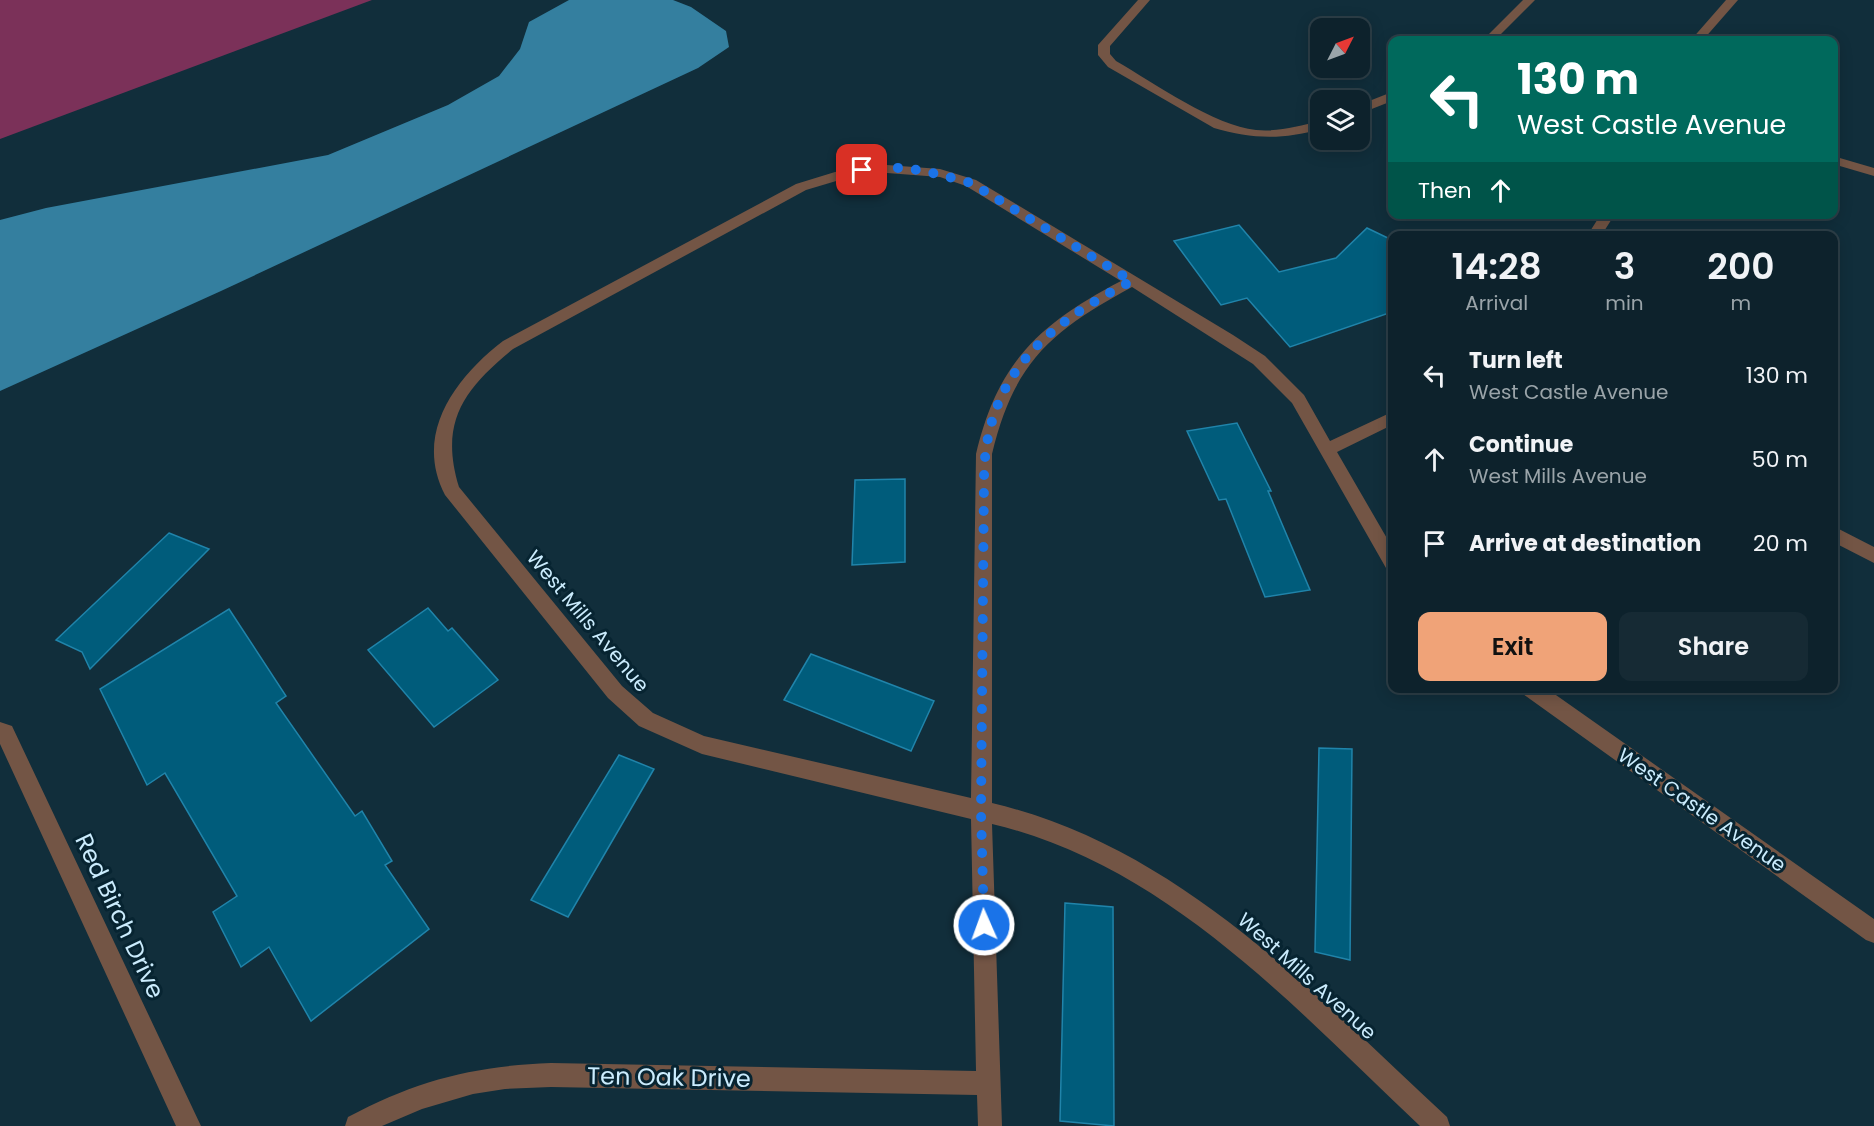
<!DOCTYPE html>
<html lang="en">
<head>
<meta charset="utf-8">
<style>
	:root { --surface:#0d222c; --page:#162a34; --text:#f1f3f6; --muted:#9aa4a9; --line:#2d3f48; --accent:#f0a378 }
	body { margin:0; font-family:Poppins,sans-serif; background:var(--page); color:var(--text); height:100vh; display:flex; flex-direction:column; font-size:22px; white-space:nowrap }
	* { box-sizing:border-box; margin:0 }
	p { font-size:20px; color:var(--muted) }
	.icon { flex:none; width:33px; height:33px; fill:none; stroke:currentColor; stroke-width:2; stroke-linecap:round; stroke-linejoin:round }
	.map { position:relative; flex:1; overflow:hidden }
	.drawer { position:absolute; left:1388px; top:231px; width:450px; height:462px; display:flex; flex-direction:column; background:var(--surface); border-radius:12px; box-shadow:0 3px 15px #0003,0 0 0 2px var(--line) }
	.drawer>* { flex:none }
	.banner { position:absolute; left:1388px; top:36px; width:450px; height:183px; border-radius:12px; box-shadow:0 3px 15px #0003,0 0 0 2px var(--line); background:#00695c; color:#fff; overflow:hidden }
	.needle { width:39px; rotate:48deg }
	.tools { position:absolute; left:1310px; top:18px; display:grid; gap:12px }
	.tools a { display:grid; place-items:center; width:60px; height:60px; border-radius:12px; background:var(--surface); box-shadow:0 3px 15px #0003,0 0 0 2px var(--line); font-size:30px }
	.pin { position:absolute; display:grid; place-items:center; width:51px; height:51px; color:#fff; margin:-26px; border-radius:12px; box-shadow:0 3px 9px #0006 }
	.me { position:absolute; width:66px; margin:-33px; rotate:358deg; stroke-linejoin:round; filter:drop-shadow(0 0 4px #0008) }
	.turn { display:flex; align-items:center; gap:21px; height:126px; padding:0 30px; font-size:27px }
	.turn .icon { width:78px; height:78px; stroke-width:2.5 }
	.turn b { display:block; font-size:42px; line-height:51px }
	.then { display:flex; align-items:center; height:57px; padding:0 30px; background:#0003; gap:12px; font-size:22px }
	.eta { display:flex; justify-content:space-evenly; align-items:center; height:102px; text-align:center }
	.eta b { font-size:36px; font-weight:600; line-height:42px }
	.action { display:flex; gap:12px; margin-top:auto; padding:12px 30px }
	.action a { flex:1; height:69px; border-radius:12px; background:var(--accent); color:#111; font-size:24px; font-weight:600; line-height:69px; text-align:center }
	.action a+a { background:var(--page); color:var(--text) }
	ul { padding:0; list-style:none }
	li { display:flex; align-items:center; gap:18px; height:84px; padding:0 30px }
	li div { flex:1 }
	li b { display:block; font-size:22px }
	li em { font-style:normal }
	.map>svg:first-child { display:block }
	.green { fill:#7b3159 }
	.water { fill:#347f9f }
	.building { fill:#005c7b; stroke:#2084aa; stroke-width:1.5 }
	.lines { fill:none; stroke-linecap:round; stroke-linejoin:round }
	.street { fill:#735545; fill-rule:evenodd }
	.route { stroke:#1a73e8; stroke-width:10; stroke-dasharray:0 18 }
	.labels { text-anchor:middle; dominant-baseline:central; stroke-width:6; stroke-linejoin:round; paint-order:stroke }
	.street-label { font-size:20px; fill:#cbecfd; stroke:#072431 }
	.near-street-label { font-size:24px; fill:#cbecfd; stroke:#072431 }
</style>
</head>
<body>
<div class="map">
<svg width="1874" height="1126" viewBox="0 0 1874 1126">
	<rect width="100%" height="100%" fill="#112e3b"/>
	<path class="green" d="M0 0H372L0 139Z"/>
	<path class="water" d="M569 0H673L691 7 726 31 729 47 698 68 221 291 0 391V220L46 208 328 155 448 105 499 76 520 49 529 22Z"/>
	<path class="building" d="M1239 225 1279 272 1336 258 1367 228 1392 240V312L1290 347 1247 298 1221 305 1174 241Z
		M1237 423 1271 491H1268L1310 590 1265 597 1226 499 1219 500 1187 431Z
		M905 479V562L852 565 855 480Z
		M169 533 209 549 90 669 82 652 56 640Z
		M428 608 448 631 452 628 498 680 434 727 368 650Z
		M229 609 286 696 276 703 355 816 362 811 392 861 385 865 429 929 311 1021 269 947 241 967 213 912 237 896 165 773 147 785 100 689Z
		M811 654 934 701 911 751 784 700Z
		M1319 748 1352 749 1350 960 1315 952Z
		M619 755 654 769 568 917 531 900Z
		M1065 903 1113 907 1114 1126 1060 1121Z"/>
	<g class="lines">
		<path class="street" d="M1138 0H1150L1110 46V54L1116 61C1154 83 1215 126 1256 130 1279 132 1299 126 1320 121V129C1283 140 1251 139 1214 128L1108 67 1098 55V45Z
			M1523 0H1535L1495 40H1483Z
			M1726 0H1738L1703 40H1691Z
			M1392 92V101L1359 114V105Z
			M1833 156 1874 168V176L1833 164Z
			M887 165 940 169 976 180 1233 335 1265 356 1304 395 1330 441 1392 412V425L1337 452 1392 547V570L1386 568 1292 403 1253 364 1132 287C1051 331 1014 362 992 454V803C1178 847 1312 992 1447 1117L1450 1126H1420C1295 1008 1166 865 992 824L1002 1126H978L977 1095 551 1087 505 1089 473 1094 422 1109 382 1126H345L348 1117C417 1080 474 1066 551 1063L976 1071 971 819 702 754 639 726 608 698 445 495C413 434 456 377 503 341L796 184 835 172ZM887 173 940 177 966 186 1121 281C1039 324 998 362 976 454L971 798 704 736 653 713 622 686 459 487C439 422 464 389 513 349L806 190 853 176Z
			M1601 214H1615L1601 236H1587Z
			M1833 526 1874 547V563L1833 542Z
			M1520 688H1546L1874 919V943L1866 940 1523 694Z
			M0 722 12 726 201 1126H176L0 744Z"/>
	</g>
	<g class="lines">
		<path class="route" d="M862 170C903 163 933 173 971 183L1132 281C1047 324 985 376 984 478L981 812 984 925"/>
	</g>
	<g class="labels">
		<g class="street-label">
			<text transform="translate(588 621) rotate(50)">West Mills Avenue</text>
			<text transform="translate(1702 810) rotate(35)">West Castle Avenue</text>
			<text transform="translate(1307 976) rotate(42)">West Mills Avenue</text>
		</g>
		<g class="near-street-label">
			<text transform="translate(120 916) rotate(65)">Red Birch Drive</text>
			<text transform="translate(669 1077) rotate(1)">Ten Oak Drive</text>
		</g>
	</g>
</svg>
<div class="tools">
<a><svg class="needle" viewBox="-14 -14 28 28"><path d="M0-13l5 13h-10z" fill="#e53935"/><path d="M0 13l5-13h-10z" fill="#9aa4a9"/></svg></a>
<a><svg class="icon" aria-label="layers" viewBox="0 0 24 24"><path d="M12 4l9 5-9 5-9-5zM3 14l9 5 9-5"/></svg></a>
</div>
<div class="pin" style="left:862px;top:170px;background:#d93025"><svg class="icon" aria-label="arrive" viewBox="0 0 24 24"><path d="M6 21V4h12l-3 4 3 4H6"/></svg></div>
<svg class="me" style="left:984px;top:925px" viewBox="-20 -20 40 40"><circle r="17" fill="#1a73e8" stroke="#fff" stroke-width="3"/><path d="M0-11L8 9 0 5-8 9z" fill="#fff"/></svg>
<div class="banner">
<div class="turn"><svg class="icon" aria-label="left" viewBox="0 0 24 24"><path d="M17 20v-9H6M10 6l-5 5 5 5"/></svg><div><b>130 m</b>West Castle Avenue</div></div>
<div class="then">Then<svg class="icon" aria-label="ahead" viewBox="0 0 24 24"><path d="M12 20V5M6 11l6-6 6 6"/></svg></div>
</div>
<section class="drawer">
<div class="eta">
<div><b>14:28</b><p>Arrival</p></div>
<div><b>3</b><p>min</p></div>
<div><b>200</b><p>m</p></div>
</div>
<ul>
<li><svg class="icon" aria-label="left" viewBox="0 0 24 24"><path d="M17 20v-9H6M10 6l-5 5 5 5"/></svg><div><b>Turn left</b><p>West Castle Avenue</p></div><em>130 m</em></li>
<li><svg class="icon" aria-label="ahead" viewBox="0 0 24 24"><path d="M12 20V5M6 11l6-6 6 6"/></svg><div><b>Continue</b><p>West Mills Avenue</p></div><em>50 m</em></li>
<li><svg class="icon" aria-label="arrive" viewBox="0 0 24 24"><path d="M6 21V4h12l-3 4 3 4H6"/></svg><div><b>Arrive at destination</b></div><em>20 m</em></li>
</ul>
<div class="action"><a>Exit</a><a>Share</a></div>
</section>
</div>
</body>
</html>
